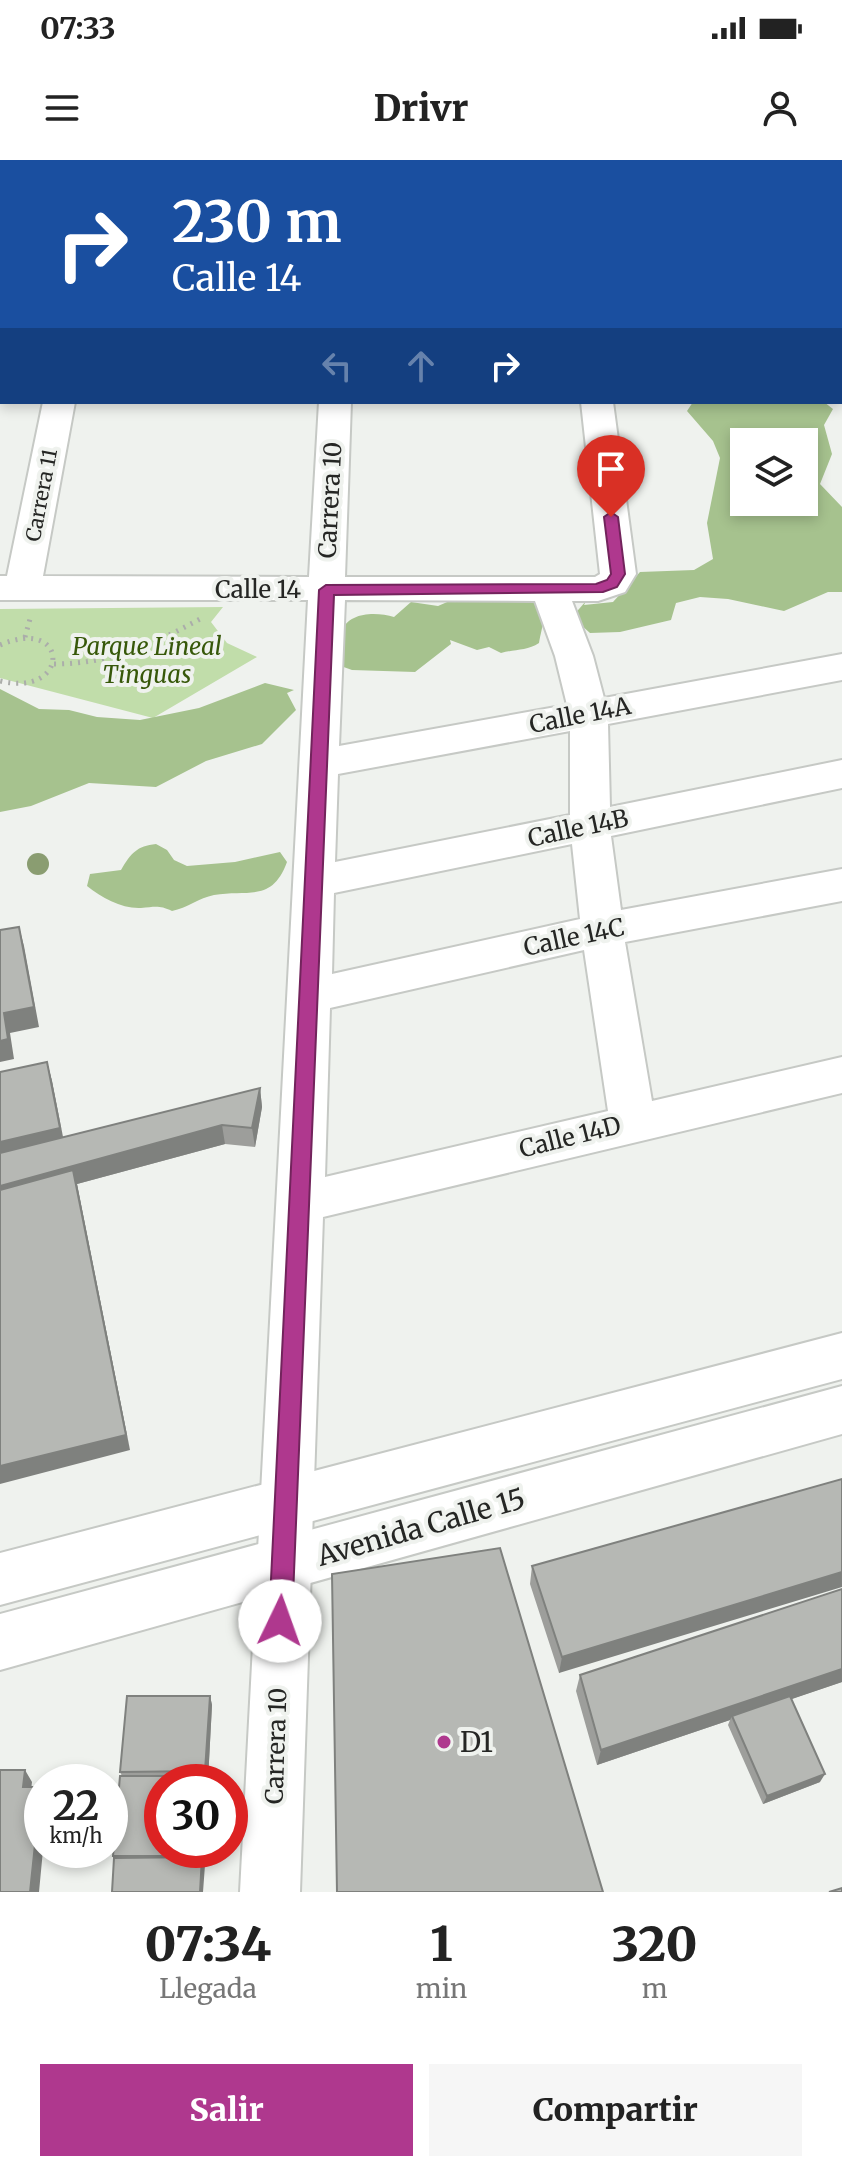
<!DOCTYPE html>
<html lang="es">
<head>
<meta charset="utf-8">
<style>
	:root { --surface:#fff; --page:#f6f6f6; --text:#222; --muted:#767676; --accent:#af388e }
	body { margin:0; font-family:Merriweather,serif; background:var(--page); color:var(--text); height:100vh; display:flex; flex-direction:column; font-size:30px; white-space:nowrap }
	* { box-sizing:border-box; margin:0 }
	p { font-size:26px; color:var(--muted) }
	.icon { flex:none; width:44px; height:44px; fill:none; stroke:currentColor; stroke-width:2; stroke-linecap:round; stroke-linejoin:round }
	.map { position:relative; height:1732px; overflow:hidden }
	.panel { display:flex; flex-direction:column; background:var(--surface); flex:1 }
	.panel>* { flex:none }
	.guide { position:absolute; left:0px; top:0px; width:842px; height:244px; box-shadow:0 4px 12px #0003; background:#1a4fa0; color:#fff; overflow:hidden }
	.fabs { position:absolute; left:730px; top:268px; display:grid; gap:16px }
	.fabs a { display:grid; place-items:center; width:88px; height:88px; border-radius:0px; background:var(--surface); box-shadow:0 4px 12px #0003; font-size:40px }
	.speed { position:absolute; left:24px; top:1604px; display:flex; gap:16px; font-size:40px; font-weight:700; text-align:center }
	.speed>* { display:grid; place-content:center; width:104px; height:104px; border-radius:50%; background:var(--surface); box-shadow:0 4px 12px #0003; line-height:1 }
	.speed small { font-size:20px; font-weight:400 }
	.speed .limit { border:12px solid #d22; background:#fff; color:#111 }
	.pin { position:absolute; display:grid; place-items:center; width:68px; height:68px; color:#fff; margin:-82px -34px; border-radius:50% 50% 50% 0; rotate:-45deg; box-shadow:0 0 8px #0007 }
	.pin .icon { rotate:45deg }
	.me { position:absolute; width:88px; margin:-44px; rotate:3deg; stroke-linejoin:round; filter:drop-shadow(0 0 6px #0008) }
	.turn { display:flex; align-items:center; gap:28px; height:168px; padding:0 40px; font-size:36px }
	.turn .icon { width:104px; height:104px; stroke-width:2.5 }
	.turn b { display:block; font-size:56px; line-height:68px }
	.lanes { display:flex; align-items:center; height:76px; padding:0 40px; background:#0003; justify-content:center; gap:40px; direction:ltr }
	.lanes .off { opacity:.35 }
	.eta { display:flex; justify-content:space-evenly; align-items:center; height:136px; text-align:center }
	.eta b { font-size:48px; font-weight:800; line-height:56px }
	.primary-button { display:flex; gap:16px; margin-top:auto; padding:16px 40px }
	.primary-button a { flex:1; height:92px; border-radius:0px; background:var(--accent); color:#fff; font-size:32px; font-weight:800; line-height:92px; text-align:center }
	.primary-button a+a { background:var(--page); color:var(--text) }
	.status { display:flex; justify-content:space-between; align-items:center; height:56px; padding:0 40px; background:var(--surface); direction:ltr }
	.status svg { height:22px; fill:currentColor }
	header { display:flex; justify-content:space-between; align-items:center; height:104px; padding:0 40px; background:var(--surface); font-size:36px; font-weight:800 }
	.map>svg:first-child { display:block }
	.green { fill:#c1ddaa }
	.forest { fill:#a6c28e; fill-rule:evenodd }
	.lines { fill:none; stroke-linecap:round; stroke-linejoin:round }
	.minor-casing { stroke:#c6c9c5; stroke-width:4 }
	.major-casing { stroke:#c6c9c5; stroke-width:4 }
	.path { stroke:#abadaa; stroke-width:5; stroke-dasharray:2 6; stroke-linecap:butt }
	.minor { fill:#fff; fill-rule:evenodd }
	.major { fill:#fff; fill-rule:evenodd }
	.tree { fill:#8a9d71 }
	.wall { fill:#9d9e9b }
	.shaded-wall { fill:#7f817e }
	.building { fill:#b6b8b4; stroke:#7f817e; stroke-width:2 }
	.route { fill:#af388e; stroke:#72245c; stroke-width:2 }
	.poi-dot { fill:#af388e; stroke:#eff2ee; stroke-width:3 }
	.labels { text-anchor:middle; dominant-baseline:central; stroke-width:8; stroke-linejoin:round; paint-order:stroke }
	.far-street-label { font-size:20px; fill:#252624; stroke:#eff2ee }
	.street-label { font-size:24px; fill:#252624; stroke:#eff2ee }
	.park-label { font-size:24px; font-style:italic; fill:#37580a; stroke:#eff2ee }
	.near-street-label { font-size:28px; fill:#252624; stroke:#eff2ee }
	.near-poi-label { font-size:28px; fill:#252624; stroke:#eff2ee; text-anchor:start }
</style>
</head>
<body>
<div class="status"><b>07:33</b><svg viewBox="0 0 49 12"><path d="M0 12V9h3v3zM5 12V6h3v6zM10 12V3h3v9zM15 12V0h3v12zM26 1h20v11H26zM47 4h2v5h-2z"/></svg></div>
<header><svg class="icon" aria-label="menu" viewBox="0 0 24 24"><path d="M4 6h16M4 12h16M4 18h16"/></svg>Drivr<svg class="icon" aria-label="person" viewBox="0 0 24 24"><circle cx="12" cy="8" r="4"/><path d="M4 21q1-7 8-7t8 7"/></svg></header>
<div class="map">
<svg width="842" height="1732" viewBox="0 0 842 1732">
	<rect width="100%" height="100%" fill="#eff2ee"/>
	<path class="green" d="M223 447 211 462 227 483 257 497 153 558 0 518V449Z"/>
	<path class="forest" d="M693 242H824L833 249 824 265 832 294 820 324 842 347V432H828L784 451 728 439 700 437 676 443 671 460 620 472 590 473 572 457 586 441 584 445 613 442 640 412 694 410 713 399 707 363 720 298 713 281 687 251ZM744 282H804V342H744Z
		M461 436 533 440C549 452 542 465 539 483 527 491 515 489 501 493L489 487 477 490 450 480 451 484 415 512 352 510 338 505C338 495 337 481 341 472 349 451 377 452 394 457L411 442 438 446Z
		M265 523 294 530 287 533 296 550 262 584 206 601 156 627 89 623 31 646 0 652V529L39 549 69 550 97 557 140 560 199 548Z
		M156 684 167 690 174 700 187 706 235 702 280 692 287 702C272 743 248 729 214 735 199 738 187 748 172 751 159 745 155 747 141 748 122 749 102 738 87 726L90 714 121 710C131 693 137 686 156 684Z"/>
	<g class="lines">
		<g class="minor-casing">
			<path id="minor" d="M332 0H360V2H332Z
				M553 0H581V2H553Z
				M767 0H795L796 2H768Z
				M0 56H2V74H0Z
				M840 151H842V176H840Z
				M43 242H75L43 416 309 417 319 242H351L345 417H595L600 414 581 242H613L636 414 625 432 598 441H572L593 496 604 538 842 494V520L608 564 610 647 842 600V628L611 676 621 750 842 709V741L625 782 652 941 842 897V933L323 1057 300 1732H240L308 440H0V416H7ZM345 440 535 441 555 496 567 545 339 586ZM570 571V655L335 702 338 614ZM572 684 580 759 332 814 334 733ZM584 790 608 951 325 1017 330 848Z"/>
		</g>
		<g class="major-casing">
			<path id="major" d="M842 1173V1219L0 1445V1393Z
				M842 1226V1274L0 1510V1454Z"/>
		</g>
		<path class="path" d="M25 477 30 459
			M0 485C70 455 71 538 0 521
			M54 504C109 504 152 485 200 459"/>
		<use href="#minor" class="minor"/>
		<use href="#major" class="major"/>
	</g>
	<circle class="tree" cx="38" cy="704" r="11"/>
	<path class="wall" d="M0 0H75L74 2H2V50H0Z
		M840 23H842V76L840 69Z
		M0 166H2V206H0Z
		M47 902 52 921 63 977 260 928 262 947 255 987 225 984 77 1024 130 1290Z
		M842 1319 559 1513 530 1424 532 1406Z
		M842 1429V1522L791 1539 820 1622 763 1644 728 1565 730 1560 597 1605 576 1531 580 1515Z
		M210 1536 212 1545 208 1620H206L207 1622H162L204 1690 203 1701 205 1705 114 1699 113 1696 122 1616 120 1612Z"/>
	<path class="shaded-wall" d="M19 767 24 786 39 867 10 873 14 899 0 902V881L4 853Z
		M47 902 52 921 65 987 0 1002V982Z
		M260 928 262 947 255 987 252 968Z
		M222 965 225 984 77 1024 130 1290 0 1324V1026Z
		M842 1412V1427L559 1513 562 1497Z
		M842 1509V1522L733 1559 732 1556 730 1560 597 1605 601 1590Z
		M210 1536 212 1545 208 1620 205 1611Z
		M25 1610 32 1622 30 1639 23 1627Z
		M825 1614 820 1622 763 1644 767 1636Z
		M41 1627 42 1690H43L39 1732H30Z
		M200 1690H204L203 1701 205 1705 203 1732H200L202 1700 200 1696Z"/>
	<path class="building" d="M0 0H34L33 2H2V18H0Z
		M840 23H842V42L840 36Z
		M0 166H2V191H0Z
		M19 767 34 847 4 853 8 879 0 881V770Z
		M47 902 60 968 0 982V912Z
		M260 928 252 968 222 965 0 1026V993Z
		M73 1010 126 1275 0 1306V1030Z
		M842 1319V1412L562 1497 532 1406Z
		M500 1388 603 1732H337L332 1414Z
		M842 1429V1509L601 1590 580 1515Z
		M127 1536H210L205 1611 120 1612Z
		M790 1536 825 1614 767 1636 732 1556Z
		M0 1610H25L23 1627H41L30 1732H0Z
		M120 1616H205L204 1622H162V1690H200V1696H113Z
		M202 1697 200 1732H112L114 1698Z
		M842 1728V1732H829Z"/>
	<path class="route" d="M611 352 618 357 625 414 617 427 603 432 334 435 292 1461 288 1469 280 1472 272 1469 269 1461 319 430 326 425 596 424 607 420 611 414 604 357Z"/>
	<circle class="poi-dot" cx="444" cy="1582" r="8"/>
	<g class="labels">
		<g class="far-street-label">
			<text transform="translate(41 335) rotate(-79)">Carrera 11</text>
		</g>
		<g class="street-label">
			<text transform="translate(330 340) rotate(-87)">Carrera 10</text>
			<text x="258" y="429">Calle 14</text>
			<text transform="translate(580 555) rotate(-11)">Calle 14A</text>
			<text transform="translate(578 668) rotate(-12)">Calle 14B</text>
			<text transform="translate(574 777) rotate(-12)">Calle 14C</text>
			<text transform="translate(570 977) rotate(-14)">Calle 14D</text>
			<text transform="translate(276 1586) rotate(-88)">Carrera 10</text>
		</g>
		<g class="park-label">
			<text x="147" y="486">Parque Lineal<tspan x="147" dy="28">Tinguas</tspan></text>
		</g>
		<g class="near-street-label">
			<text transform="translate(421 1367) rotate(-16)">Avenida Calle 15</text>
		</g>
		<g class="near-poi-label">
			<text x="460" y="1582">D1</text>
		</g>
	</g>
</svg>
<div class="fabs">
<a><svg class="icon" aria-label="layers" viewBox="0 0 24 24"><path d="M12 4l9 5-9 5-9-5zM3 14l9 5 9-5"/></svg></a>
</div>
<div class="speed"><div>22<small>km/h</small></div><div class="limit">30</div></div>
<div class="pin" style="left:611px;top:357px;background:#d93025"><svg class="icon" aria-label="arrive" viewBox="0 0 24 24"><path d="M6 21V4h12l-3 4 3 4H6"/></svg></div>
<svg class="me" style="left:280px;top:1461px" viewBox="-20 -20 40 40"><circle r="19" fill="#fff"/><path d="M0-13L10 11 0 6-10 11z" fill="#af388e"/></svg>
<div class="guide">
<div class="turn"><svg class="icon" aria-label="right" viewBox="0 0 24 24"><path d="M7 20v-9h11M14 6l5 5-5 5"/></svg><div><b>230 m</b>Calle 14</div></div>
<div class="lanes"><svg class="icon off" aria-label="left" viewBox="0 0 24 24"><path d="M17 20v-9H6M10 6l-5 5 5 5"/></svg><svg class="icon off" aria-label="ahead" viewBox="0 0 24 24"><path d="M12 20V5M6 11l6-6 6 6"/></svg><svg class="icon" aria-label="right" viewBox="0 0 24 24"><path d="M7 20v-9h11M14 6l5 5-5 5"/></svg></div>
</div>
</div>
<section class="panel">
<div class="eta">
<div><b>07:34</b><p>Llegada</p></div>
<div><b>1</b><p>min</p></div>
<div><b>320</b><p>m</p></div>
</div>
<div class="primary-button"><a>Salir</a><a>Compartir</a></div>
</section>
</body>
</html>
